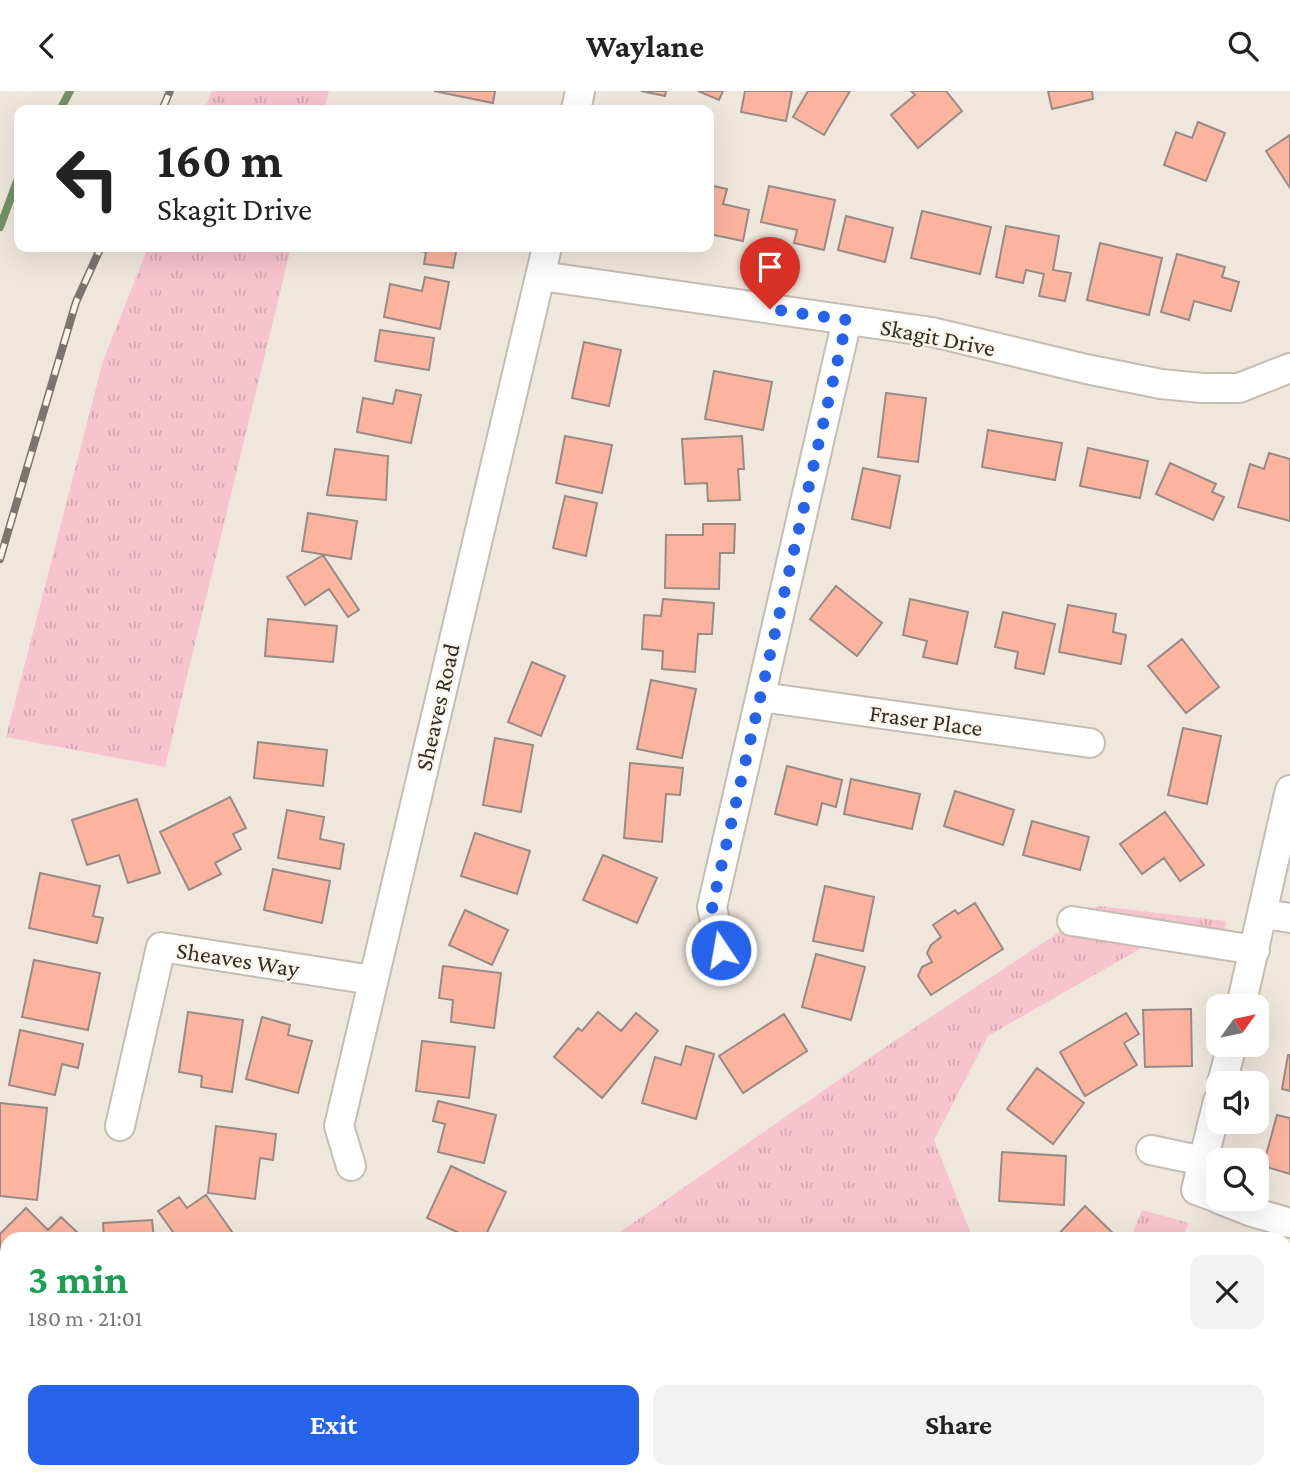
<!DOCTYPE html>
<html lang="en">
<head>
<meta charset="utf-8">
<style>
	:root { --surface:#fff; --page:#f2f2f2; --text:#222; --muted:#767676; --accent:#2563eb }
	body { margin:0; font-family:"Crimson Pro",serif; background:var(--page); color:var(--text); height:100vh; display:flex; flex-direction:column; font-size:26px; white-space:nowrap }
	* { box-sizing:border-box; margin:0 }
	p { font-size:23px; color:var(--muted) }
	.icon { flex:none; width:38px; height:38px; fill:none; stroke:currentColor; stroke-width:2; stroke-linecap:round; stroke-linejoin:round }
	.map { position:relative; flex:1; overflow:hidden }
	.panel { position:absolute; left:0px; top:1141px; width:1292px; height:247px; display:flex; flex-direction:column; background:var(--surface); border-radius:21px 21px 0 0; box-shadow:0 7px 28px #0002 }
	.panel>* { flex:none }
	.banner { position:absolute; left:14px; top:14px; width:700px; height:147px; border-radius:14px; box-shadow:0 7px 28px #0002; background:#fff; color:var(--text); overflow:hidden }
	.needle { width:46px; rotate:57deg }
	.fabs { position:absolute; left:1206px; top:903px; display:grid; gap:14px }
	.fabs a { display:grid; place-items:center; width:63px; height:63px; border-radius:14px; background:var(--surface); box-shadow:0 7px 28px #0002; font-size:35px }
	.pin { position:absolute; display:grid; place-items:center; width:60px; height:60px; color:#fff; margin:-72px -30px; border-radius:50% 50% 50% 0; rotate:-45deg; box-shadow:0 0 7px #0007 }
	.pin .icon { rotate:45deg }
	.me { position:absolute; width:77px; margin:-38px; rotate:348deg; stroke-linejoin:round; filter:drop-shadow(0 0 5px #0008) }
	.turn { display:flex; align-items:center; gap:24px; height:147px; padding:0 28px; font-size:32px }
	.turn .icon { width:91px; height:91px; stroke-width:2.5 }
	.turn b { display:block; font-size:49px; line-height:60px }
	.round { display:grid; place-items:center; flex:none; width:74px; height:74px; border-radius:14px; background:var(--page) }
	.overview { display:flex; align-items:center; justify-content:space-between; height:119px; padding:0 28px }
	h1 { font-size:42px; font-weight:700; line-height:52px; color:#1e9e55 }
	.primary-button { display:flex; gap:14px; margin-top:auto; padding:14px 28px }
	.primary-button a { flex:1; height:80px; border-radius:14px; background:var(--accent); color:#fff; font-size:28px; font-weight:700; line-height:80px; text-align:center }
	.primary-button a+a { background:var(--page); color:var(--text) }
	header { display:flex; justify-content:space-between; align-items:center; height:91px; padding:0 28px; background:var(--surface); font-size:32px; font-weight:700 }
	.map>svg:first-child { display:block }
	.park { fill:url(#park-tufts) }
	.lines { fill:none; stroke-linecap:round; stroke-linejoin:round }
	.stream { stroke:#759269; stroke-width:8 }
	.building { fill:#fcb49e; stroke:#988a86; stroke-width:2 }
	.minor-casing { stroke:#c5bcb2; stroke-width:32 }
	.major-casing { stroke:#706a23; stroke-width:40 }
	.minor { stroke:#fff; stroke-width:28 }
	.major { stroke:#beb979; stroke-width:37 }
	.rail-casing { stroke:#7a756e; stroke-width:8 }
	.rail { stroke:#fef4e9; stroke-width:5; stroke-dasharray:16; stroke-linecap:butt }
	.route { stroke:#2563eb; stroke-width:12; stroke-dasharray:0 21.6 }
	.labels { text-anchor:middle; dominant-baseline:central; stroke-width:5; stroke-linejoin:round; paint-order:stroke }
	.street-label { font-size:24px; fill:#302d29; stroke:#fef4e9 }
</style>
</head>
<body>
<header><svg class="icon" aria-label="back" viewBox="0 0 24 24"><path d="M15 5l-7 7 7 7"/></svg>Waylane<svg class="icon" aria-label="search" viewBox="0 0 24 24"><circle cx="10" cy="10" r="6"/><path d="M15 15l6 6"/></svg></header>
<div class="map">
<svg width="1290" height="1387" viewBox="0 0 1290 1387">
	<defs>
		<pattern id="park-tufts" width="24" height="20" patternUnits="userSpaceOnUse" patternTransform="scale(1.75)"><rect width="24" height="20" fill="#f7c3cf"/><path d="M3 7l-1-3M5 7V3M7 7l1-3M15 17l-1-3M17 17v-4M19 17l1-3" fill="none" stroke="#d4a8b2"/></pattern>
	</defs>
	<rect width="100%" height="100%" fill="#f0e7dc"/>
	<path class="park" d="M212 0H329L324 19H204Z
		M148 156H291L165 676 6 646 103 270Z
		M1099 815 1226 830 1220 870 1145 855 988 945 934 1049 973 1148H610L890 953Z
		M1142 1119 1189 1132 1182 1148H1130Z"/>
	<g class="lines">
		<path class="stream" d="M60 19 70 0
			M0 136 19 85"/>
	</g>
	<path class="building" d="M434 0H495L493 12Z
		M641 0H666L665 5Z
		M698 0H723L719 9Z
		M745 0H792L786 30 741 21Z
		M808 0H850L824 44 793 26Z
		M911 0H946L962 20 918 57 891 24 915 4Z
		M1048 0H1092L1093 8 1052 18Z
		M442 15 476 19H441Z
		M1198 31 1225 42 1206 90 1164 74 1176 41 1192 47Z
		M1290 44V97L1266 60Z
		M709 94 727 98 723 113 749 119 743 150 709 143Z
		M769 95 835 109 824 159 794 152 797 139 761 131Z
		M922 120 991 136 980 183 911 167Z
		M846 125 893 137 885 171 838 159Z
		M1006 135 1059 145 1053 179 1071 182 1065 210 1039 205 1044 183 1026 179 1023 192 996 186Z
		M1100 152 1162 167 1149 224 1087 209Z
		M397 156H457L453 177 424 173 426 161Z
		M1177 163 1225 176 1222 186 1239 191 1231 220 1194 210 1189 229 1161 221Z
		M425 186 449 191 440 238 384 226 390 193 422 200Z
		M380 239 434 247 429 279 375 270Z
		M584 251 621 259 609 315 572 307Z
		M714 280 772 291 763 339 705 328Z
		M396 299 421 304 411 352 357 341 363 307 393 313Z
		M886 302 926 307 918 371 878 366Z
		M988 339 1062 352 1055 389 982 376Z
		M565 345 612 354 602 402 556 392Z
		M742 345 744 378H738L740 409 708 410 707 392 685 393 682 348Z
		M1088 357 1148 370 1140 407 1080 395Z
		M335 358 388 365 386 409 327 404Z
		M1269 362 1290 368V430L1238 416 1250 373 1264 378Z
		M1170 372 1216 393 1212 401 1224 406 1213 429 1156 403Z
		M863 377 900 385 890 437 852 428Z
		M565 405 597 412 586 465 553 457Z
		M308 422 357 430 351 468 302 460Z
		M703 433H735L734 462H720L719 498 665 497 666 444H703Z
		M323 464 359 519 348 526 329 498 305 514 287 486Z
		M836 495 882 532 857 565 810 528Z
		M663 508 714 512 712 543H698L695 581 662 578 663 560 642 558 644 524 661 525Z
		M910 508 968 521 957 573 923 566 927 550 903 544Z
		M1068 514 1116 523 1113 541 1126 544 1121 573 1059 561Z
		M1003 521 1055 533 1044 583 1015 577 1018 561 995 556Z
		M268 528 337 535 333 571 265 565Z
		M1182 548 1219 596 1186 622 1148 575Z
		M532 571 565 585 541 645 508 631Z
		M651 589 696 598 682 667 637 658Z
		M1183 637 1221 645 1207 713 1168 704Z
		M495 647 533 654 521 721 483 714Z
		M258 651 327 659 323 695 254 687Z
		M630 672 683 677 680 704 666 703 662 751 624 747Z
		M787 675 842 689 836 716 822 712 817 734 775 723Z
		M851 688 920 703 912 738 844 723Z
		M955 700 1014 719 1003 754 944 735Z
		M230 706 246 737 233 743 241 758 215 772 221 783 189 799 160 741Z
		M137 708 160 782 128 792 119 764 87 774 72 729Z
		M287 719 324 726 320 748 344 753 340 778 278 767Z
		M1165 721 1204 774 1180 790 1164 767 1142 783 1120 753Z
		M1032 730 1089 746 1080 779 1023 764Z
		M475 742 530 760 517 803 461 785Z
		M603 764 657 787 637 832 583 809Z
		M273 778 330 790 322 832 264 819Z
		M40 782 100 795 93 825 103 827 97 852 29 837Z
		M825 795 874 806 863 860 813 850Z
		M975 812 1003 858 931 904 918 885 922 876 932 871 927 862 931 854 941 846 933 834 955 819 958 823Z
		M465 819 508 839 492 874 449 854Z
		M816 863 865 876 851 929 802 916Z
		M34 869 100 882 88 939 22 926Z
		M443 875 501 882 494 937 451 931 453 909 439 907Z
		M1191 918 1192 975 1145 976 1143 919Z
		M188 921 243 929 232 1001 201 996 202 985 179 981Z
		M598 921 621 940 636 922 658 940 602 1007 554 966 578 937 582 940Z
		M1126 922 1139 943 1124 952 1137 974 1085 1005 1060 961Z
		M784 923 807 960 743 1002 719 965Z
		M262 926 290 934 288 944 312 950 298 1002 246 988Z
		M20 939 83 953 78 977 62 973 55 1004 9 994Z
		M422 950 475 956 469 1007 416 1000Z
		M686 955 714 963 696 1028 642 1012 655 966 681 974Z
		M1288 964H1290V1000L1282 998Z
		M1037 977 1084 1012 1053 1053 1007 1018Z
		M438 1010 496 1024 484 1072 438 1061 445 1033 433 1030Z
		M0 1012 47 1017 37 1109 0 1105Z
		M1277 1024 1290 1027V1083L1263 1075Z
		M216 1035 276 1043 273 1069 260 1067 255 1108 208 1102Z
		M1002 1061 1066 1065 1064 1114 999 1110Z
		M451 1075 506 1101 484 1148H472L427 1127Z
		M206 1104 237 1148H178L158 1120 179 1106 187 1117Z
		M1085 1115 1119 1148H1054Z
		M26 1117 48 1139 61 1126 81 1145 79 1148H7V1197L0 1190V1143Z
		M152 1129 154 1148H104L103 1132Z
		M1284 1190 1290 1192V1215L1284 1231Z
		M1290 1239V1258L1284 1256Z"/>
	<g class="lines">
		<g class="minor-casing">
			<path id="minor" d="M576 19 580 0
				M541 185 932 241 1086 278 1161 293 1202 297H1239L1290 277
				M762 606 1090 652
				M1264 823 1290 827
				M1072 830 1255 859
				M721 859 712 816 847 229
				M1241 915 1290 699
				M1222 992 1232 954
				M1218 1010 1196 1099 1218 1107
				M120 1035 161 856 372 889
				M1151 1059 1203 1070
				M351 1075 339 1035 547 156
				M1219 1108 1252 1121 1290 1132"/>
		</g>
		<g class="major-casing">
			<path id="major" d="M1284 1355 1290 1356
				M1214 1381 1235 1387
				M295 1387 306 1381
				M402 1387 417 1381"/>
		</g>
		<use href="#minor" class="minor"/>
		<use href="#major" class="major"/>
		<g class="rail-casing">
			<path id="rail" d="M162 19 170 0
				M0 468 76 211 101 156"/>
		</g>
		<use href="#rail" class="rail"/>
	</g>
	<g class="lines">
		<path class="route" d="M721 859 712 816 847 229 770 218"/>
	</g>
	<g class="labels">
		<g class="street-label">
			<text transform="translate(938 246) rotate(11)">Skagit Drive</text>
			<text transform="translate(437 616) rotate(-77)">Sheaves Road</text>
			<text transform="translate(926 629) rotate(8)">Fraser Place</text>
			<text transform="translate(238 868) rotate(9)">Sheaves Way</text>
		</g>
	</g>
</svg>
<div class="fabs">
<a><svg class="needle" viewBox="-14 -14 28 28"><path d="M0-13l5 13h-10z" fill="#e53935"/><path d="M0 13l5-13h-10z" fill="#767676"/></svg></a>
<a><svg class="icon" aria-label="sound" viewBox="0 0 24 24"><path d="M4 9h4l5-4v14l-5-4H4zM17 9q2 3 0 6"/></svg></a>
<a><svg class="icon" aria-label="search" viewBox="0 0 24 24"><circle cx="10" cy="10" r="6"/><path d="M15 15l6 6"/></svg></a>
</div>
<div class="pin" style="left:770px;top:218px;background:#d93025"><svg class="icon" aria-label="arrive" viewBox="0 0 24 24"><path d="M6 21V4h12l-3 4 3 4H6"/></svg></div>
<svg class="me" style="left:721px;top:859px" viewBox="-20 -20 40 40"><circle r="17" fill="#2563eb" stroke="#fff" stroke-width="3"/><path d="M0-11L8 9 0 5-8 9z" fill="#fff"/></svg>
<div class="banner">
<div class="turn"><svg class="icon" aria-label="left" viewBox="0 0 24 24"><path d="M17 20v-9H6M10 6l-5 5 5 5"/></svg><div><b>160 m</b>Skagit Drive</div></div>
</div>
<section class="panel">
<div class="overview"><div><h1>3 min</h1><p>180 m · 21:01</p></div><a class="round"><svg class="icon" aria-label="close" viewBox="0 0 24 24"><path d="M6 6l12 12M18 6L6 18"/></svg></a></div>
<div class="primary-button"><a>Exit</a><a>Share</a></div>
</section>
</div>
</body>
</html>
